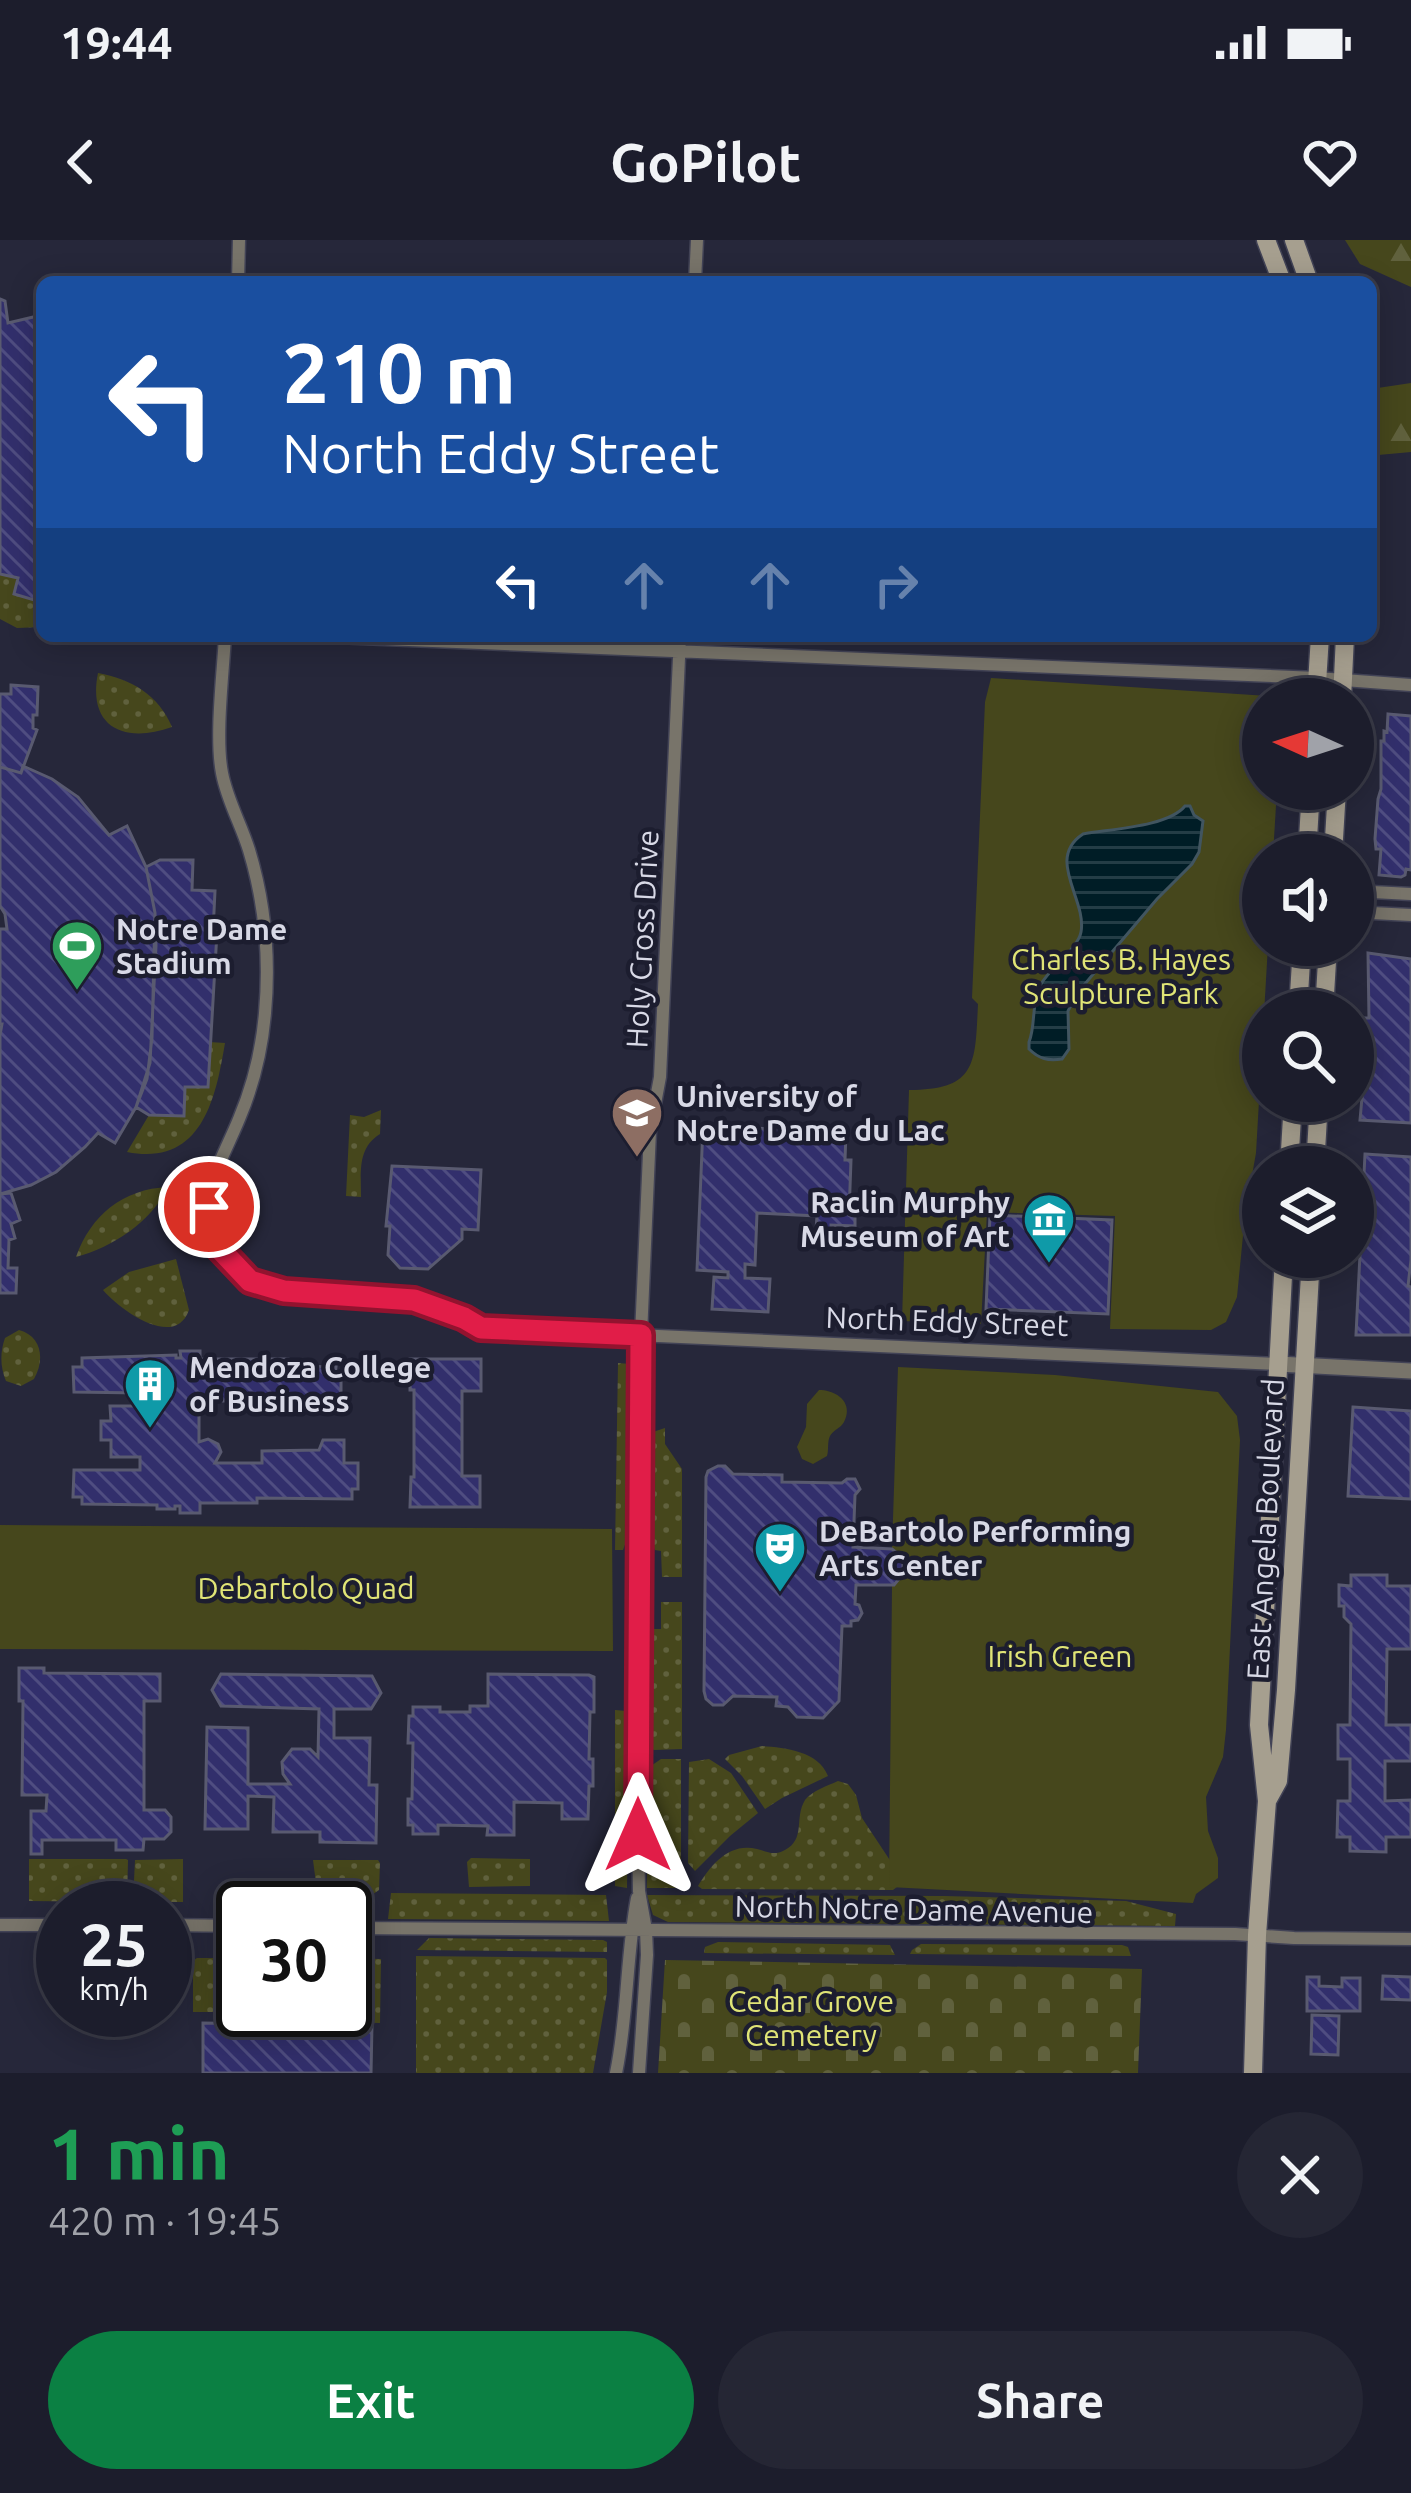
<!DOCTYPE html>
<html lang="en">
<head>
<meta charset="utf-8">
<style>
	:root { --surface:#1c1d2c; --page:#252634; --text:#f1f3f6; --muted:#a0a2a9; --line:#3a3b48; --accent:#0b8043 }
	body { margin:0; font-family:Ubuntu,sans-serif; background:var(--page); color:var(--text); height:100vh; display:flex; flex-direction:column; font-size:45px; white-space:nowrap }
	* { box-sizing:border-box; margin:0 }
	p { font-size:39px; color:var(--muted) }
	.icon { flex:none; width:66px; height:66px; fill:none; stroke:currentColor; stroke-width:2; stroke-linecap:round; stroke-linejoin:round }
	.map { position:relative; height:1833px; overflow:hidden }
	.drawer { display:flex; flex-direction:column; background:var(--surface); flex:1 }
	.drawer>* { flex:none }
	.banner { position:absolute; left:36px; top:36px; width:1341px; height:366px; border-radius:18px; box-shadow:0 6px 30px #0003,0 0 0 3px var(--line); background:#1a4fa0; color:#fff; overflow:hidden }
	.needle { width:78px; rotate:273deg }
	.controls { position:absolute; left:1242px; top:438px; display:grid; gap:24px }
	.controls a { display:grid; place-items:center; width:132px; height:132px; border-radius:50%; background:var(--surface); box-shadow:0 6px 30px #0003,0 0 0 3px var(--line); font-size:60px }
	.speed { position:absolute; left:36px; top:1641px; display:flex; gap:24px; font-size:60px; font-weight:700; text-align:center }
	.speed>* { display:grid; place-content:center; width:156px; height:156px; border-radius:50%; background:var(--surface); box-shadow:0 6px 30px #0003,0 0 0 3px var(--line); line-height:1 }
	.speed small { font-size:30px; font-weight:400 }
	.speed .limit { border:6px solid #111; border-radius:18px; background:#fff; color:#111 }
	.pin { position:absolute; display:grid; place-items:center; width:102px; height:102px; color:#fff; margin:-51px; border:6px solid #fff; border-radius:50%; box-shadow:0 3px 12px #0007 }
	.me { position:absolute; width:132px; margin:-66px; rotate:0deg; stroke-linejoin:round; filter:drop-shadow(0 0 9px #0008) }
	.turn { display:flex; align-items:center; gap:42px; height:252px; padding:0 48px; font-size:54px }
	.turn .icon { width:156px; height:156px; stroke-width:2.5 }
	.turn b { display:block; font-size:84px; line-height:102px }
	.lanes { display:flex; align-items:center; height:114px; padding:0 48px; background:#0003; justify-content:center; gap:60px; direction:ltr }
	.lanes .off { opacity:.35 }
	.round { display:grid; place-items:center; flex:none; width:126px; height:126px; border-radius:63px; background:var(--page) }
	.summary { display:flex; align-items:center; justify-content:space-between; height:204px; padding:0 48px }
	h1 { font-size:72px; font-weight:600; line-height:90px; color:#1e9e55 }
	.primary-button { display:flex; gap:24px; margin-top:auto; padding:24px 48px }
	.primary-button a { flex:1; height:138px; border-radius:72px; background:var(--accent); color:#fff; font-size:48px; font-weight:600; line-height:138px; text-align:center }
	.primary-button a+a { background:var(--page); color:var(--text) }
	.status { display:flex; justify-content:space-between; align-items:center; height:84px; padding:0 60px; background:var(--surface); direction:ltr }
	.status svg { height:33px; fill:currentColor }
	header { display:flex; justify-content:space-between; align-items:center; height:156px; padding:0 48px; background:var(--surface); font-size:54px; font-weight:600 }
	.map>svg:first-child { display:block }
	.grass { fill:url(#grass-dots) }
	.forest { fill:url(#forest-firs) }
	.cemetery { fill:url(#cemetery-stones) }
	.park { fill:#46471c }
	.water { fill:url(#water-rules); stroke:#415560; stroke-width:3 }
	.building { fill:url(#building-back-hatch); stroke:#595a70; stroke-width:3 }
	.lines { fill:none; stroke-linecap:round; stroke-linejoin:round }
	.minor-casing { stroke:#424356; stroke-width:15 }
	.tertiary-casing { stroke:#424356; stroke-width:18 }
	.secondary-casing { stroke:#424356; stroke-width:21 }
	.minor { stroke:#78746a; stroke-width:12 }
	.tertiary { stroke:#78746a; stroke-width:15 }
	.secondary { stroke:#a69f8f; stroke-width:18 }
	.route-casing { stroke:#92132f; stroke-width:30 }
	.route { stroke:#e11d48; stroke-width:21 }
	.labels { text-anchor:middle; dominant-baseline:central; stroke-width:9; stroke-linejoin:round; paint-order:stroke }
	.poi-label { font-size:30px; font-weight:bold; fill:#d8d9e6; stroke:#1c1d2f; text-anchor:start }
	.street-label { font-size:30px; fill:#d8d9e6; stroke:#1c1d2f }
	.park-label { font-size:30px; fill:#e0e476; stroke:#1c1d2f }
</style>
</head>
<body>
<div class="status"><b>19:44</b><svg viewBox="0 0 49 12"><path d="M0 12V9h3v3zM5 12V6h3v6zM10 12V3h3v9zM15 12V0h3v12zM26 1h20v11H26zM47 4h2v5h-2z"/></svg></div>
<header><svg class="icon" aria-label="back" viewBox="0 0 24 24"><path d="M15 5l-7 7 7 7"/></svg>GoPilot<svg class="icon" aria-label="heart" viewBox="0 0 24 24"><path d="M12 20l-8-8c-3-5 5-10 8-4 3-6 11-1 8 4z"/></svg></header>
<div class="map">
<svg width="1411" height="1833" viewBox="0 0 1411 1833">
	<defs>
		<pattern id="grass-dots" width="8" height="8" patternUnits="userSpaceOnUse" patternTransform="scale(3)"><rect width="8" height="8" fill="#46471c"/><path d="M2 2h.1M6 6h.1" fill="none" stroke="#60613d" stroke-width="1.8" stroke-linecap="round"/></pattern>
		<pattern id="forest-firs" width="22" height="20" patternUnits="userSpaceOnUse" patternTransform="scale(3)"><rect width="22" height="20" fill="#46471c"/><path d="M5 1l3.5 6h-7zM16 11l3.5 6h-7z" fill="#60613d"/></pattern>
		<pattern id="cemetery-stones" width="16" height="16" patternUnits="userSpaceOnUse" patternTransform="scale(3)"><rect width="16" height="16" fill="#46471c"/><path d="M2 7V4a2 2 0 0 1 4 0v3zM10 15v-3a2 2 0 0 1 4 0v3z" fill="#60613d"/></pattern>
		<pattern id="water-rules" width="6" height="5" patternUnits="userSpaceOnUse" patternTransform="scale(3)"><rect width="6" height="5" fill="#001d26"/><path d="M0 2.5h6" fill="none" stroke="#243d46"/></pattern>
		<pattern id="building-back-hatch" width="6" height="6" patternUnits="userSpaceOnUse" patternTransform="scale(3)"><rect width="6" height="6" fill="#322f6c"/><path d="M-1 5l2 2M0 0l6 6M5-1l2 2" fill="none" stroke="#4f4d81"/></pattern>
	</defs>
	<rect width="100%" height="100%" fill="#26273a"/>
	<path class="grass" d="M0 334 18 338 33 360 39 344H42V387L17 388 0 379Z
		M98 433C131 439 159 455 172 487 125 504 87 488 98 433Z
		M209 802 225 803C216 856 203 927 127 912L149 875 183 876 185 847H208Z
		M381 870 380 894C357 908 361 933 361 957L346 956 350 875 364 877Z
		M168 947C152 981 112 1008 76 1017 91 975 123 949 168 947Z
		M176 1019 189 1070C175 1110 120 1070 103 1050L129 1032Z
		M19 1090C42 1096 45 1120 34 1139L21 1146 6 1141C0 1127 0 1112 5 1098Z
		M618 1123 630 1124 629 1293 623 1310H615Z
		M665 1188V1204L682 1229V1337H662L661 1311 655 1310 648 1295 649 1203 653 1192Z
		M661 1362H682V1509L654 1510 647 1506V1407L654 1389H661Z
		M615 1470 626 1471 629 1477 627 1648 615 1646Z
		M762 1506C786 1508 818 1511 828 1536L782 1558 765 1569 742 1536 725 1519 729 1515Z
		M661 1519H681V1646L679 1648H647L648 1528Z
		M709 1519 731 1533 758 1573 730 1596 695 1631 688 1623 689 1522Z
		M838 1541 848 1544 856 1555 862 1578 903 1640 902 1643 893 1650 702 1649 698 1646C711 1624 730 1602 757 1609 768 1612 774 1616 785 1610 806 1599 794 1578 805 1560 812 1551 827 1546 838 1541Z
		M471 1618 530 1619V1646L469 1647 467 1622Z
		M29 1619H126L128 1620 127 1662 29 1661Z
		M183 1619V1662H133L135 1620Z
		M313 1620H378L380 1623 379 1650 359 1664 270 1663V1655L276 1651H317Z
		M391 1653 606 1655 609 1681 388 1679Z
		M647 1655 944 1656 1126 1661 1176 1674 1175 1686 668 1682 653 1675Z
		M429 1698 603 1700 607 1702V1712L417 1710Z
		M718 1702 890 1705 895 1715 704 1713 705 1707Z
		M921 1704 1122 1705 1128 1707 1131 1716 910 1714 912 1710Z
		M416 1716 605 1718 607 1720V1752L593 1833H416Z
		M197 1718H243V1770H270V1780L215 1779 214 1772H193V1721Z
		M345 1718 381 1719 380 1783 296 1781 295 1770H345Z"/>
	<path class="forest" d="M1345 0H1411V47L1360 24Z
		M1411 143V212L1378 215 1371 149Z"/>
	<path class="cemetery" d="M665 1720 1142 1729 1138 1833H658Z"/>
	<path class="park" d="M991 438 1284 457V459H1263V549H1277L1273 615H1263V705H1268L1256 913 1245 975 1237 1057 1226 1082 1211 1090 1110 1089 1115 976 987 972 981 1084 902 1081 909 850C978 850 975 822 978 764L972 758 985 462Z
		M898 1127 1055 1135 1218 1152 1237 1176 1240 1200 1226 1490 1223 1517 1206 1557 1208 1591 1218 1618V1638L1196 1654 1193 1663 889 1647 892 1346C904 1337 908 1328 900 1314L892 1309Z
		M819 1150C836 1150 854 1162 844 1182 841 1188 833 1190 830 1196 827 1202 829 1210 827 1216L813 1224 802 1219 797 1207 806 1187 807 1164Z
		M0 1285 612 1289 613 1411 0 1409Z"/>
	<path class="water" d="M1185 566H1190L1194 575 1203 581 1199 612 1192 624 1157 659 1078 752 1068 771 1069 809 1062 819C1048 821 1039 819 1029 809V802C1036 785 1031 764 1040 746 1049 728 1078 709 1081 692 1087 659 1045 619 1083 594 1110 589 1168 587 1185 566Z"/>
	<path class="building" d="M0 59 5 61 8 83 42 75V344H39L34 360 14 354 18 338 0 334Z
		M11 445 38 447 37 475H33V488L37 490 21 533 0 527V454H11Z
		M1388 474 1411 476V630L1406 629 1405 635 1401 637 1379 635 1381 609H1376L1375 599 1378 559 1381 549V501H1384V491L1387 492Z
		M23 526 52 539 78 557 109 595 127 586 146 627 155 673 152 798 147 839 136 867 115 903 98 893 85 907 56 932 31 945 0 954V795L2 784H0V689H7L5 674 0 666V527L21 533Z
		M160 620H193L192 650 215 651 213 692H217L208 847H185L184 876 149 875 136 867 150 823 156 706 155 673 146 627Z
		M1368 713 1411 719V883L1360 880 1367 801H1362L1364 778H1369Z
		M703 886 846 892 845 920H851L849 975H855V986L831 985V989H816L817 976 757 973 755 1025 745 1024V1038L770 1039 768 1072 712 1069 714 1037 728 1038V1032L697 1030Z
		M1365 914 1411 917V1020L1408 1046 1411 1047V1095H1356Z
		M392 926 481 930 478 990 462 989V999L428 1029 400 1028 388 1015 390 986H386Z
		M11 953 20 980 11 984 15 998 9 1000 8 1028H17L16 1053H0V954Z
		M990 975 1112 980 1108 1074 986 1069Z
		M180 1111H200V1119H288V1126L336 1127 335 1136 341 1137V1161H333V1169H256V1161H199V1202L208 1199 218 1204 221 1212 215 1223H262V1211L319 1210 323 1200H344V1223H358V1249H352V1259L257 1258V1263H200V1273H180V1266H175V1269H157V1265L82 1264V1257H73L74 1230H140V1217H111V1200H101V1181H111L110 1166H140V1153L74 1152 73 1127H82V1118L176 1115V1118H181Z
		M410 1119H481V1151H462V1236H480V1267H410L411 1237H414V1150H410Z
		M1353 1167 1411 1171V1259L1348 1256Z
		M718 1226H725L733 1234 782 1235V1242L842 1243 847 1239H855L860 1249 855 1255 853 1307 892 1309 903 1318V1334L894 1345H856L855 1364 859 1365 862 1373 858 1380 851 1381V1386H842L839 1461 823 1478 797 1477 788 1467 776 1466 777 1457 733 1456 723 1465H713L706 1459 704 1451 706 1237 708 1231Z
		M1351 1335H1387V1346H1411V1409H1387L1386 1485H1411V1521H1385V1561L1411 1560V1597H1386V1612L1350 1611V1597H1337L1338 1561H1350V1519H1338V1485H1350L1351 1384 1344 1377V1366H1339V1345L1351 1346Z
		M19 1428H44V1433L160 1434V1461H144V1570H165L171 1577V1592L164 1599H144L143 1610H116V1600H42V1614H31V1571H46L47 1555H22L23 1461H19Z
		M221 1434 372 1436 381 1453 371 1469H334V1498H370L369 1545H377L376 1603 320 1602V1592H273L274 1557 248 1556V1589H205L207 1487 248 1488V1544H290L283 1534 282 1522 292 1509H310L318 1517 319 1469 221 1466 212 1450Z
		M488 1434 589 1435 594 1437V1472H590L589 1519H593V1546H589L588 1579H562V1563L514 1562V1595H487L488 1586 438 1585V1594H413V1585H408V1559H412L413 1503H408L409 1476H413V1467H440V1472H470V1466H488Z
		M1383 1736 1411 1737V1760L1382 1759Z
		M1307 1737H1319V1746L1342 1747V1738H1360V1771H1307Z
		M1312 1775 1339 1776 1338 1815 1311 1814Z
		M273 1777 294 1778V1784L372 1785 371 1833H203V1783L273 1784Z"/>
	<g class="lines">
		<g class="minor-casing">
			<path id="minor" d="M238 42 239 0
				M695 42 697 0
				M225 396C223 434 215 497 222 533 227 560 241 584 249 610 265 663 270 718 265 773 262 808 253 846 239 879 216 935 183 976 237 1029 270 1062 342 1052 386 1056 420 1060 452 1070 481 1088L1278 1124
				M313 396 1317 438 1411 445
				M1353 651 1411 654
				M1353 672 1411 675
				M0 1685H63
				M165 1685 243 1686
				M345 1688 1235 1694 1294 1698 1411 1699
				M616 1833C628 1775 626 1716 637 1658
				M639 1833 647 1715 646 1690 639 1651 638 1595 641 1095 650 891 660 837 680 396"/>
		</g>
		<g class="tertiary-casing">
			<path id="tertiary" d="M1278 1124 1411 1131"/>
		</g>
		<g class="secondary-casing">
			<path id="secondary" d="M1266 0 1282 42
				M1294 0 1309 42
				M1316 459 1320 396
				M1342 459 1345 396
				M1307 615 1311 549
				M1333 615 1337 549
				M1298 771 1302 705
				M1324 771 1328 705
				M1289 927 1293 861
				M1315 927 1319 861
				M1267 1561 1278 1541 1286 1450 1311 1017
				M1253 1833 1257 1695 1267 1561 1259 1485 1284 1017"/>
		</g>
		<use href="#minor" class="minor"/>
		<use href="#tertiary" class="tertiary"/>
		<use href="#secondary" class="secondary"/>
	</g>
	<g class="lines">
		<g class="route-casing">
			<path id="route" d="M209 967 212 995 217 1006 250 1041 284 1051 414 1060 464 1078 481 1088 641 1095 638 1595"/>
		</g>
		<use href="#route" class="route"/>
	</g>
	<defs>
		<g id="stadium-pin" transform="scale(2.7)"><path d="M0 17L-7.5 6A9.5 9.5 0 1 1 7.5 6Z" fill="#2e9e5b" stroke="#1c1d2f"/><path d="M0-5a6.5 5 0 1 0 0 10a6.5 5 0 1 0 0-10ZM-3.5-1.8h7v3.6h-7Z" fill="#fff"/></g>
		<g id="university-pin" transform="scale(2.7)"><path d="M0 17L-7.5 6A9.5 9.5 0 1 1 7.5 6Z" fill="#8d6e63" stroke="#1c1d2f"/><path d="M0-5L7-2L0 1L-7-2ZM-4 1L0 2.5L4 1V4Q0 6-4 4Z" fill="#fff"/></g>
		<g id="museum-pin" transform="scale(2.7)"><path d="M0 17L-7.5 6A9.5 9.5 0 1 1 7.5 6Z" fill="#0f9aa8" stroke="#1c1d2f"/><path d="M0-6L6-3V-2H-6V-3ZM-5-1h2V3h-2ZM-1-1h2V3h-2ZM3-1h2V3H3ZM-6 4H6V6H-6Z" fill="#fff"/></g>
		<g id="building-pin" transform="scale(2.7)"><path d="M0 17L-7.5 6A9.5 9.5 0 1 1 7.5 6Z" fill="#0f9aa8" stroke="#1c1d2f"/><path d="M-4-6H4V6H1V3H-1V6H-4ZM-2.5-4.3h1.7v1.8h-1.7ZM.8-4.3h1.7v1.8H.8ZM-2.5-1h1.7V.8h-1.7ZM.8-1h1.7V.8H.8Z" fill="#fff"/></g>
		<g id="theatre-pin" transform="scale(2.7)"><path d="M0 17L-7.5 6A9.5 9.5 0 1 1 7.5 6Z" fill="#0f9aa8" stroke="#1c1d2f"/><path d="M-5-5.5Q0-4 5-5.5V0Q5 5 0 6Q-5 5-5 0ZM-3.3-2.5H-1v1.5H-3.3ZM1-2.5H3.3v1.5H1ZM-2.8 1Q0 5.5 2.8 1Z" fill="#fff"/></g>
	</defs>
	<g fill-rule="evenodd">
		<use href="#stadium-pin" x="77" y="706"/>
		<use href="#university-pin" x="637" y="873"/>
		<use href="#museum-pin" x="1049" y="979"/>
		<use href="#building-pin" x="150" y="1144"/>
		<use href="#theatre-pin" x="780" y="1308"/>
	</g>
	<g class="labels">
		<g class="poi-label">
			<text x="116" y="689">Notre Dame<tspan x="116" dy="34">Stadium</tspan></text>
			<text x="676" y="856">University of<tspan x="676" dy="34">Notre Dame du Lac</tspan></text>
			<text x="1010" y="962" text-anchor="end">Raclin Murphy<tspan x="1010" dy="34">Museum of Art</tspan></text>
			<text x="189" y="1127">Mendoza College<tspan x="189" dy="34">of Business</tspan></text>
			<text x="819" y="1291">DeBartolo Performing<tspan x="819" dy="34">Arts Center</tspan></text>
		</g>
		<g class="street-label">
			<text transform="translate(642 699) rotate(-87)">Holy Cross Drive</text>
			<text transform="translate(947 1081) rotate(2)">North Eddy Street</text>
			<text transform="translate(1265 1289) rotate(-87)">East Angela Boulevard</text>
			<text transform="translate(914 1669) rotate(1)">North Notre Dame Avenue</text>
		</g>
		<g class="park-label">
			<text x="1121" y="719">Charles B. Hayes<tspan x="1121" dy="34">Sculpture Park</tspan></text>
			<text x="306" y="1348">Debartolo Quad</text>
			<text x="1060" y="1416">Irish Green</text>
			<text x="811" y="1761">Cedar Grove<tspan x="811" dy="34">Cemetery</tspan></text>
		</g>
	</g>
</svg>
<div class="controls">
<a><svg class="needle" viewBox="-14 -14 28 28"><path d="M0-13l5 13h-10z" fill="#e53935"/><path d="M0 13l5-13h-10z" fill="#a0a2a9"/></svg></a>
<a><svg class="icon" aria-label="sound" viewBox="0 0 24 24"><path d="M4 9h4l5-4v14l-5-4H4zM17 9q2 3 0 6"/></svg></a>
<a><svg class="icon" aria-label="search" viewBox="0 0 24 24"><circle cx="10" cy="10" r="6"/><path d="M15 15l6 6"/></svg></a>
<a><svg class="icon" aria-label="layers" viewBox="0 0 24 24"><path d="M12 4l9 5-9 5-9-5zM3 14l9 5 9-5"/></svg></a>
</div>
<div class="speed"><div>25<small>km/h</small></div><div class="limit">30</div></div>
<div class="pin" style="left:209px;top:967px;background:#d93025"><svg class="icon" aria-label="arrive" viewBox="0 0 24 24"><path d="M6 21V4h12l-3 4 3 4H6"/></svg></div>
<svg class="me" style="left:638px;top:1595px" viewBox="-20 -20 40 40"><path d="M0-17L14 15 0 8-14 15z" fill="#e11d48" stroke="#fff" stroke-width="4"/></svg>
<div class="banner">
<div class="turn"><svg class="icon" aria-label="left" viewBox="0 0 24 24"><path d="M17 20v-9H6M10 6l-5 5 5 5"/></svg><div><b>210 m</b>North Eddy Street</div></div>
<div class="lanes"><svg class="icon" aria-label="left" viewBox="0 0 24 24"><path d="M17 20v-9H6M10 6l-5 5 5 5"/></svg><svg class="icon off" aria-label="ahead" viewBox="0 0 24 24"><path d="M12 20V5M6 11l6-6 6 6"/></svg><svg class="icon off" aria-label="ahead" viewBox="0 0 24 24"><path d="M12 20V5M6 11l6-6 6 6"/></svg><svg class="icon off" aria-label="right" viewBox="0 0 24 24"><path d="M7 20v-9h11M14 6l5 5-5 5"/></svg></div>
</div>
</div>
<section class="drawer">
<div class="summary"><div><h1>1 min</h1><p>420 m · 19:45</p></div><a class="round"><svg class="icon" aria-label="close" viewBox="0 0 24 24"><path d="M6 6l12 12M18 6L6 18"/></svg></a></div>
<div class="primary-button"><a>Exit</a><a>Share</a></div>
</section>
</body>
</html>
